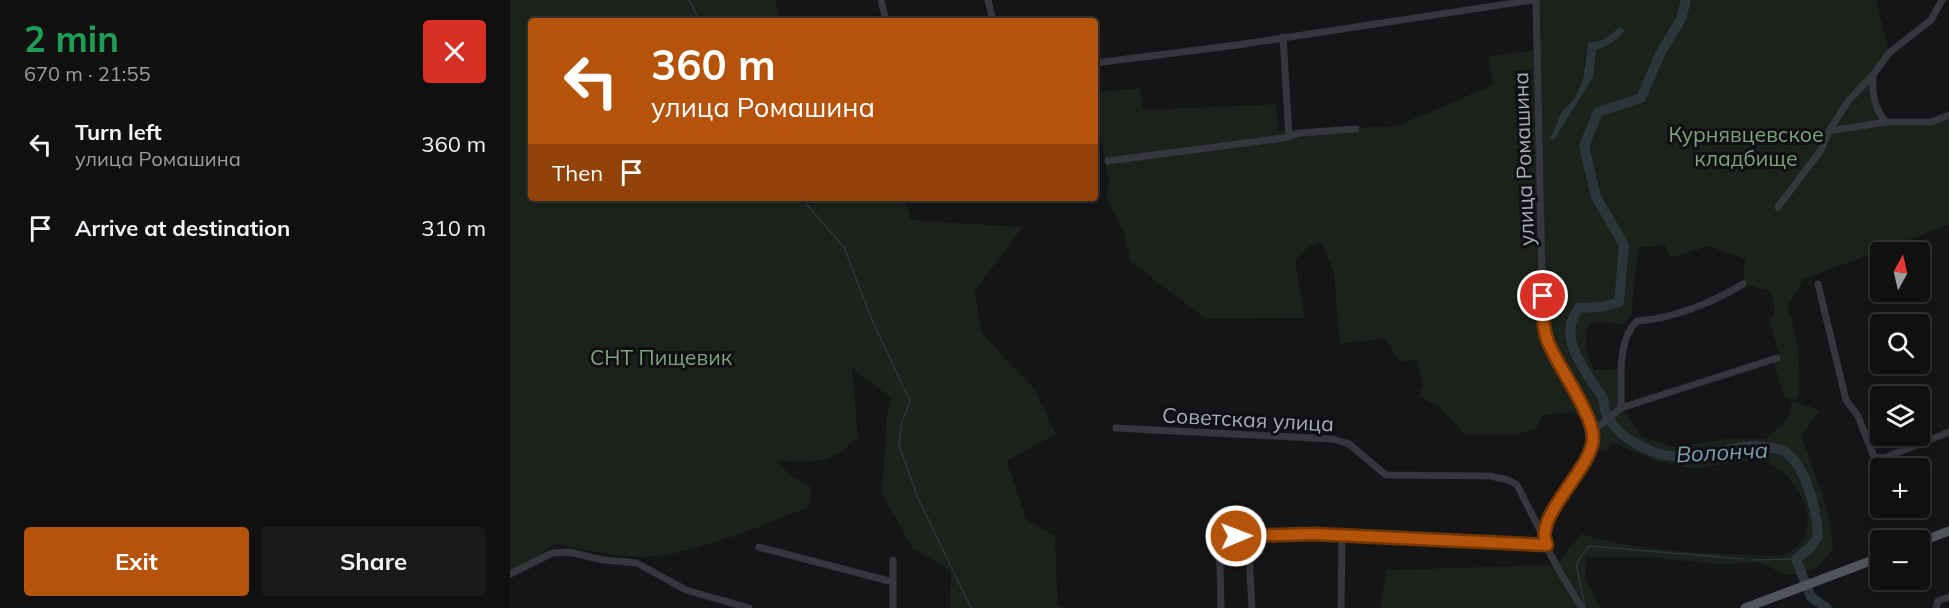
<!DOCTYPE html>
<html lang="en">
<head>
<meta charset="utf-8">
<style>
	:root { --surface:#101011; --page:#19191a; --text:#f1f3f6; --muted:#9c9d9f; --line:#303031; --accent:#b45309 }
	body { margin:0; font-family:Mulish,sans-serif; background:var(--page); color:var(--text); height:100vh; display:flex; flex-direction:column; font-size:22px; white-space:nowrap }
	* { box-sizing:border-box; margin:0 }
	p { font-size:20px; color:var(--muted) }
	.icon { flex:none; width:33px; height:33px; fill:none; stroke:currentColor; stroke-width:2; stroke-linecap:round; stroke-linejoin:round }
	.map { position:relative; flex:1; overflow:hidden }
	.panel { display:flex; flex-direction:column; background:var(--surface); width:510px }
	.panel>* { flex:none }
	.top-card { position:absolute; left:18px; top:18px; width:570px; height:183px; border-radius:6px; box-shadow:0 3px 9px #0003,0 0 0 2px var(--line); background:#b45309; color:#fff; overflow:hidden }
	.needle { width:39px; rotate:8deg }
	.controls { position:absolute; left:1360px; top:242px; display:grid; gap:12px }
	.controls a { display:grid; place-items:center; width:60px; height:60px; border-radius:6px; background:var(--surface); box-shadow:0 3px 9px #0003,0 0 0 2px var(--line); font-size:30px }
	.pin { position:absolute; display:grid; place-items:center; width:51px; height:51px; color:#fff; margin:-26px; border:3px solid #fff; border-radius:50%; box-shadow:0 2px 6px #0007 }
	.me { position:absolute; width:66px; margin:-33px; rotate:89deg; stroke-linejoin:round; filter:drop-shadow(0 0 4px #0008) }
	.turn { display:flex; align-items:center; gap:21px; height:126px; padding:0 24px; font-size:27px }
	.turn .icon { width:78px; height:78px; stroke-width:2.5 }
	.turn b { display:block; font-size:42px; line-height:51px }
	.then { display:flex; align-items:center; height:57px; padding:0 24px; background:#0003; gap:12px; font-size:22px }
	.round { display:grid; place-items:center; flex:none; width:63px; height:63px; border-radius:6px; background:var(--page) }
	.head { display:flex; align-items:center; justify-content:space-between; height:102px; padding:0 24px }
	h1 { font-size:36px; font-weight:700; line-height:45px; color:#1e9e55 }
	.cta { display:flex; gap:12px; margin-top:auto; padding:12px 24px }
	.cta a { flex:1; height:69px; border-radius:6px; background:var(--accent); color:#fff; font-size:24px; font-weight:700; line-height:69px; text-align:center }
	.cta a+a { background:var(--page); color:var(--text) }
	ul { padding:0; list-style:none }
	li { display:flex; align-items:center; gap:18px; height:84px; padding:0 24px }
	li div { flex:1 }
	li b { display:block; font-size:22px }
	li em { font-style:normal }
	main { display:flex; flex:1; min-height:0 }
	.map>svg:first-child { display:block }
	.green { fill:#1b211b; fill-rule:evenodd }
	.water { fill:#2b353a }
	.lines { fill:none; stroke-linecap:round; stroke-linejoin:round }
	.stream { stroke:#2b353a; stroke-width:1.5 }
	.river { stroke:#2b353a; stroke-width:10 }
	.minor { stroke:#36373c; stroke-width:7 }
	.major { stroke:#52545b; stroke-width:9 }
	.route-casing { stroke:#753606; stroke-width:15 }
	.route { stroke:#b45309; stroke-width:10 }
	.labels { text-anchor:middle; dominant-baseline:central; stroke-width:6; stroke-linejoin:round; paint-order:stroke }
	.park-label { font-size:21px; fill:#7fa27e; stroke:#101012 }
	.street-label { font-size:21px; fill:#a7adb7; stroke:#101012 }
	.water-label { font-size:22px; font-style:italic; fill:#7d9eb2; stroke:#101012 }
</style>
</head>
<body>
<main>
<section class="panel">
<div class="head"><div><h1>2 min</h1><p>670 m · 21:55</p></div><a class="round" style="background:#d93025;color:#fff"><svg class="icon" aria-label="close" viewBox="0 0 24 24"><path d="M6 6l12 12M18 6L6 18"/></svg></a></div>
<ul>
<li><svg class="icon" aria-label="left" viewBox="0 0 24 24"><path d="M17 20v-9H6M10 6l-5 5 5 5"/></svg><div><b>Turn left</b><p>улица Ромашина</p></div><em>360 m</em></li>
<li><svg class="icon" aria-label="arrive" viewBox="0 0 24 24"><path d="M6 21V4h12l-3 4 3 4H6"/></svg><div><b>Arrive at destination</b></div><em>310 m</em></li>
</ul>
<div class="cta"><a>Exit</a><a>Share</a></div>
</section>
<div class="map">
<svg width="1439" height="608" viewBox="0 0 1439 608">
	<rect width="100%" height="100%" fill="#151517"/>
	<path class="green" d="M0 0H265L272 21H21V198H395L401 220 513 227 465 290 471 333 523 387 546 434 497 461 516 519 545 536 548 606 560 608H440L441 570 403 549 372 494 377 415 381 398 342 368 348 437C316 468 308 460 267 461L281 476 302 487 299 507C253 525 176 558 128 557 99 556 74 550 46 543L10 569 0 572Z
		M1026 0H1366L1379 53C1356 86 1360 87 1376 122L1407 123 1439 115V225L1294 279 1277 307C1288 333 1291 368 1289 396L1282 401 1310 410 1292 436C1303 474 1322 509 1323 550L1305 569 1284 575 1274 574 1251 563 1204 564 1138 557H1077L1075 577 1090 608H870L876 570 1038 565 1044 567 1071 534C1135 553 1205 554 1271 556 1310 542 1300 504 1279 478 1272 470 1260 465 1252 459L1183 469 1146 461 1103 443 1096 451 1085 448 1092 425 1061 412 1031 416 1027 428 1006 435H955L931 408 909 396 913 384 907 359 889 362 875 338 830 344 824 272 811 241 799 247 785 260 795 318 696 319 621 262 613 230 597 199 599 181 591 140H585V92L629 88 633 110 766 104 768 131 887 126 983 85 978 56 1026 50ZM1115 29C1108 41 1099 47 1086 50L1084 59 1044 140 1040 139 1052 111 1065 98 1073 79 1075 54 1083 41 1095 39ZM1155 245 1160 258 1199 246 1235 259 1233 284 1260 291 1265 310 1260 323 1270 357 1264 364 1274 396 1282 401 1277 421 1255 439H1215L1165 447 1132 437 1111 408 1112 369 1084 370C1076 354 1073 338 1080 322L1113 324 1121 316 1128 248Z"/>
	<path class="water" d="M1110 27 1115 30C1107 41 1099 46 1086 50L1083 77 1044 140 1040 139 1052 111 1065 98 1073 79 1078 43 1095 39Z"/>
	<g class="lines">
		<path class="stream" d="M179 0 190 21
			M291 198 334 247 362 320 400 401 391 425 389 445 407 496 461 608
			M1242 560 1286 559
			M1075 607 1066 564 1079 546 1233 559"/>
		<path class="river" d="M1176 0 1171 19 1150 54 1131 98 1088 112 1074 146 1086 197 1114 245 1109 302 1092 307 1069 308C1045 337 1076 371 1092 397 1095 401 1094 405 1095 410 1096 418 1107 430 1113 435 1124 444 1141 452 1154 455 1192 463 1230 438 1268 449 1295 456 1307 512 1308 536L1301 547 1286 559 1301 597 1317 608"/>
		<path class="minor" d="M371 0 376 21
			M478 0 483 21
			M1026 0 1033 324C1041 358 1082 410 1083 437 1083 473 1030 505 1035 539 1037 554 1063 593 1072 608
			M773 37 779 137
			M585 63 727 45 1023 0
			M1363 75C1362 94 1364 108 1376 122
			M1319 131 1376 122H1421L1439 115
			M598 161 774 138 789 133 846 129
			M1268 207 1311 150 1319 131 1338 101 1363 75 1379 53 1421 20 1432 0
			M1308 284 1336 400 1348 416 1364 457 1374 458 1439 432
			M1111 408 1267 358
			M606 428 823 439 839 444 876 475 981 476 998 480 1007 485 1035 540
			M1082 432 1111 408C1112 380 1106 341 1127 321 1162 319 1204 302 1233 284
			M738 535 742 608
			M249 547 383 582
			M0 574 42 553 59 552 93 560 127 563 176 590 239 608
			M383 608V560
			M711 608 710 562 705 540 711 536 804 535 1037 545
			M831 608 832 536
			M1426 608 1428 601 1439 597"/>
		<path class="major" d="M1410 542 1439 531
			M1235 608 1371 557"/>
	</g>
	<g class="lines">
		<g class="route-casing">
			<path id="route" d="M726 536 804 534 1037 545C1022 517 1082 470 1083 438 1083 414 1048 367 1038 342 1032 327 1033 312 1033 296"/>
		</g>
		<use href="#route" class="route"/>
	</g>
	<g class="labels">
		<g class="park-label">
			<text x="1236" y="134">Курнявцевское<tspan x="1236" dy="24">кладбище</tspan></text>
			<text x="151" y="357">СНТ Пищевик</text>
		</g>
		<g class="street-label">
			<text transform="translate(1013 159) rotate(-92)">улица Ромашина</text>
			<text transform="translate(738 419) rotate(3)">Советская улица</text>
		</g>
		<g class="water-label">
			<text transform="translate(1212 452) rotate(-3)">Волонча</text>
		</g>
	</g>
</svg>
<div class="controls">
<a><svg class="needle" viewBox="-14 -14 28 28"><path d="M0-13l5 13h-10z" fill="#e53935"/><path d="M0 13l5-13h-10z" fill="#9c9d9f"/></svg></a>
<a><svg class="icon" aria-label="search" viewBox="0 0 24 24"><circle cx="10" cy="10" r="6"/><path d="M15 15l6 6"/></svg></a>
<a><svg class="icon" aria-label="layers" viewBox="0 0 24 24"><path d="M12 4l9 5-9 5-9-5zM3 14l9 5 9-5"/></svg></a>
<a>+</a>
<a>−</a>
</div>
<div class="pin" style="left:1033px;top:296px;background:#d93025"><svg class="icon" aria-label="arrive" viewBox="0 0 24 24"><path d="M6 21V4h12l-3 4 3 4H6"/></svg></div>
<svg class="me" style="left:726px;top:536px" viewBox="-20 -20 40 40"><circle r="17" fill="#b45309" stroke="#fff" stroke-width="3"/><path d="M0-11L8 9 0 5-8 9z" fill="#fff"/></svg>
<div class="top-card">
<div class="turn"><svg class="icon" aria-label="left" viewBox="0 0 24 24"><path d="M17 20v-9H6M10 6l-5 5 5 5"/></svg><div><b>360 m</b>улица Ромашина</div></div>
<div class="then">Then<svg class="icon" aria-label="arrive" viewBox="0 0 24 24"><path d="M6 21V4h12l-3 4 3 4H6"/></svg></div>
</div>
</div>
</main>
</body>
</html>
